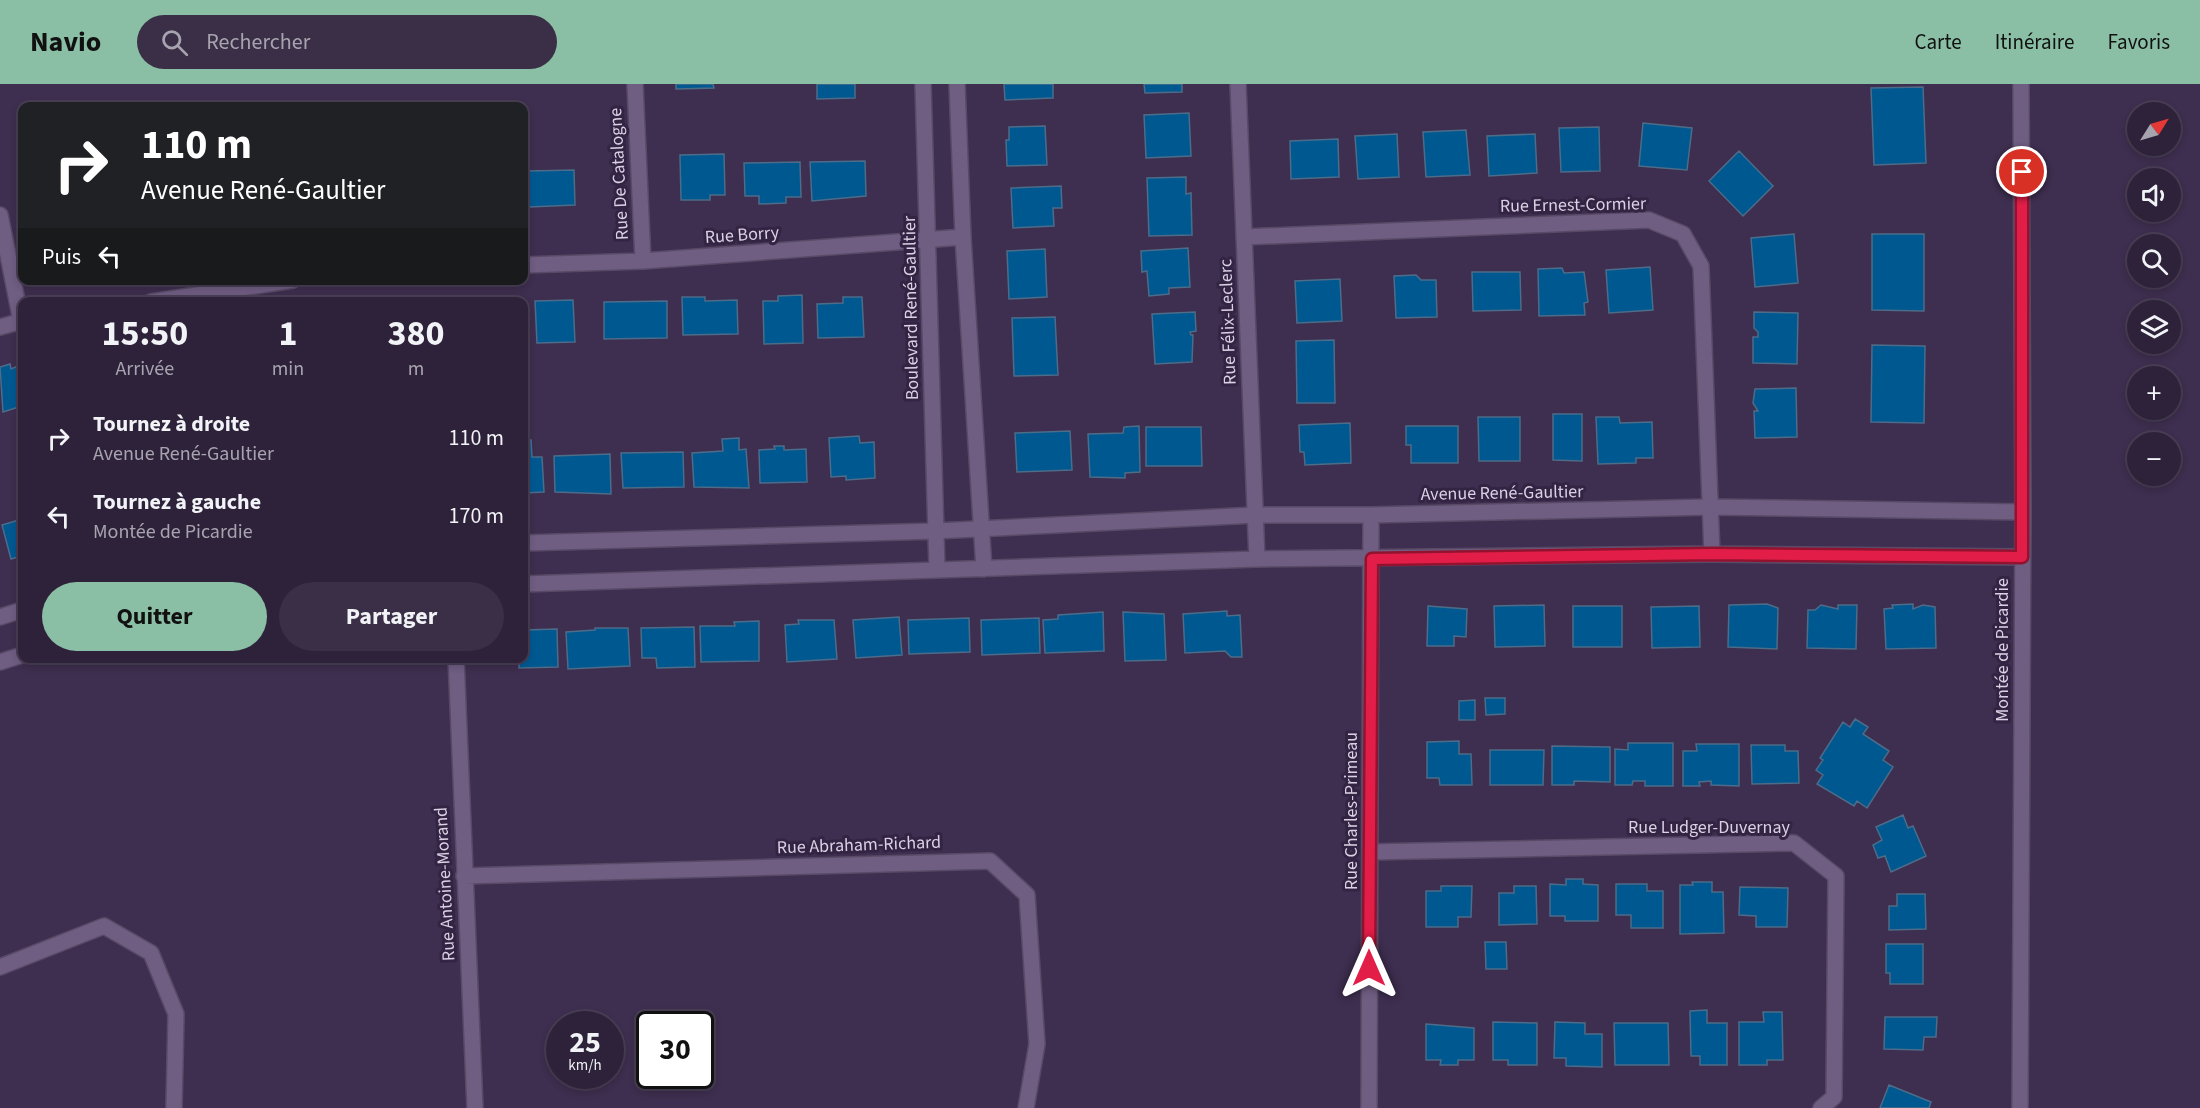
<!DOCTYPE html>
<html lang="fr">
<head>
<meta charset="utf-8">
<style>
	:root { --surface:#2e223b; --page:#3a2f46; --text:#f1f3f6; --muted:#a7a4af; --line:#493f55; --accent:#8abfa5 }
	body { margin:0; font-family:"Source Sans 3",sans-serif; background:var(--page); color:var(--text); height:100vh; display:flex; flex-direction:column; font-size:22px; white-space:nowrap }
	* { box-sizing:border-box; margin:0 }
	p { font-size:20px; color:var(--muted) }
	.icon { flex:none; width:33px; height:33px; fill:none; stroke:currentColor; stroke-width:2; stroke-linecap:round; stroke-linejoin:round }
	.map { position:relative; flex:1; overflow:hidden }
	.drawer { position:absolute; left:18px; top:213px; width:510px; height:366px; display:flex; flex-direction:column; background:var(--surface); border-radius:12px; box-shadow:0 3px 9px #0003,0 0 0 2px var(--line) }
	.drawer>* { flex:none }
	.top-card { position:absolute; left:18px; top:18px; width:510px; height:183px; border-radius:12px; box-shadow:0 3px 9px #0003,0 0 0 2px var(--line); background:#202124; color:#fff; overflow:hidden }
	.needle { width:39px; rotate:53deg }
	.buttons { position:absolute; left:2127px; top:18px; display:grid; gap:12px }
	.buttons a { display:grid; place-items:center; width:54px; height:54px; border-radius:50%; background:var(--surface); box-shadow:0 3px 9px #0003,0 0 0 2px var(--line); font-size:30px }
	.speed { position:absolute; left:546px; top:927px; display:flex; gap:12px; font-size:30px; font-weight:700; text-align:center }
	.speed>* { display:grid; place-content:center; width:78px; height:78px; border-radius:50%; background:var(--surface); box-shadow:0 3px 9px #0003,0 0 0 2px var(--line); line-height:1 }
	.speed small { font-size:15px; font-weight:400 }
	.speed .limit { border:3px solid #111; border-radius:9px; background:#fff; color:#111 }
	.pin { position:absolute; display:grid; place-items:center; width:51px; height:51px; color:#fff; margin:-26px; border:3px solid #fff; border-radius:50%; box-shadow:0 2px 6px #0007 }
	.me { position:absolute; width:66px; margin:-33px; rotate:0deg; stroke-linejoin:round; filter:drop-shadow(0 0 4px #0008) }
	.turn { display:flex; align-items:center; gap:21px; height:126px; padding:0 24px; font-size:27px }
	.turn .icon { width:78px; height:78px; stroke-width:2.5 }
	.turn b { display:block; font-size:42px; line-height:51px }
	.then { display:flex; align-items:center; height:57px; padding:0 24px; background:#0003; gap:12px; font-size:22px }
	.eta { display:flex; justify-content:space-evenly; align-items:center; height:102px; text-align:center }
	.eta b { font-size:36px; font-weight:700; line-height:42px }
	.button { display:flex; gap:12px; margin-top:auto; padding:12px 24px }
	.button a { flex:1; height:69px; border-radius:36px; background:var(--accent); color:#111; font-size:24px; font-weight:700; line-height:69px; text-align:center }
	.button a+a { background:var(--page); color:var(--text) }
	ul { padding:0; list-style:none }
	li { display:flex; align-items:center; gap:18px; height:78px; padding:0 24px }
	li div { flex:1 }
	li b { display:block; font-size:22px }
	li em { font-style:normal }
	header { display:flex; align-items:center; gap:36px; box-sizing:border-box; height:84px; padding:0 30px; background:var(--accent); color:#111 }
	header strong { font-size:28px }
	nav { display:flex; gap:33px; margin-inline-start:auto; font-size:21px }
	.search { width:420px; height:54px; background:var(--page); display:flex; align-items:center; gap:15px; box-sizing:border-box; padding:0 21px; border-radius:33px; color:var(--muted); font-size:22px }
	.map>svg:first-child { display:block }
	.building { fill:#005890; stroke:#4c6c89; stroke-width:1.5 }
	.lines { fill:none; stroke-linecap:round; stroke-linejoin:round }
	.minor-casing { stroke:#584a66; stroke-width:18 }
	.minor { stroke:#6f5d82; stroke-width:15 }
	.route-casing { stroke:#92132f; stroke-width:15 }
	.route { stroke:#e11d48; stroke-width:10 }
	.labels { text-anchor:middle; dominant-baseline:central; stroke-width:6; stroke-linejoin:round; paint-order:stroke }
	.street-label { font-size:18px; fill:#dad1e5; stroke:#342444 }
</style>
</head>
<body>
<header>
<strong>Navio</strong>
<div class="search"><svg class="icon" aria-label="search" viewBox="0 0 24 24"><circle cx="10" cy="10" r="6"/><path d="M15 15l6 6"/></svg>Rechercher</div>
<nav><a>Carte</a><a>Itinéraire</a><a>Favoris</a></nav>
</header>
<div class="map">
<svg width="2200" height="1024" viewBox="0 0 2200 1024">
	<rect width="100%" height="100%" fill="#3e2e4f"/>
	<path class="building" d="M676 0H713L714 4 676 5Z
		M817 0H855V14L817 15Z
		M1004 0H1053V14L1005 16Z
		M1144 0H1182V8L1145 9Z
		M1923 3 1926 79 1874 81 1871 4Z
		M1189 29 1191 72 1146 74 1144 31Z
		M1643 39 1692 44 1687 86 1639 82Z
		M1045 42 1047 81 1007 82 1006 56H1009V43Z
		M1599 43 1600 87 1561 88 1559 44Z
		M1466 46 1470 91 1426 93 1423 48Z
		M1397 50 1399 93 1358 95 1355 52Z
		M1535 50 1537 89 1489 92 1487 52Z
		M1338 55 1339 93 1291 95 1290 57Z
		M1739 67 1773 102 1743 132 1709 97Z
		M724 70 725 111H710V116H681L680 71Z
		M865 77 866 112 812 117 810 78Z
		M800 78 801 113H786V119L759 120V112H745L744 79Z
		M574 86 575 121 529 123 528 87Z
		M1186 93V110L1191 109 1192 151 1149 152 1147 94Z
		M1061 102 1062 124H1053L1054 142 1013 144 1011 104Z
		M1794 150 1798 199 1755 203 1751 154Z
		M1872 150H1924V227L1872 226Z
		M1188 164 1190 203 1169 204V210L1149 212 1147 187 1142 188 1141 167Z
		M1045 165 1047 213 1009 215 1007 167Z
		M1650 183 1653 226 1609 229 1606 186Z
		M1562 184 1564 189 1584 188 1588 218 1584 219 1585 231 1539 232 1538 185Z
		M1472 188H1520L1521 226 1473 227Z
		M1416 191 1421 196H1436L1437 233 1396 234 1394 192Z
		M1340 195 1342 237 1297 239 1295 197Z
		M802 211 803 259 764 260 763 217H778V212Z
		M682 213H705V217L737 216 738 250 683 251Z
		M843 213H862L864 253 818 254 817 220 843 219Z
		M573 216 575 258 537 259 535 217Z
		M667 217V254L604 255V218Z
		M1195 228 1196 247 1190 248 1191 251H1193L1192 278 1155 280 1152 230Z
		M1754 228 1798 229 1797 280 1753 279V253H1758V248L1754 244Z
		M1055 233 1058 291 1014 292 1012 234Z
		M1334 256 1335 319H1297L1296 257Z
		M1872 261 1925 262 1924 339 1871 338Z
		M10 280 11 285 18 282 19 286 22 285V322L3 328 0 283Z
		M1796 304 1797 353 1755 354 1754 327H1758L1753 319 1755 305Z
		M1553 330H1582V377L1553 376Z
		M1478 333H1520V377H1479Z
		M1596 333H1619L1620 339 1652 338 1653 374H1636V379L1598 380Z
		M1350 339 1351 379 1305 381 1304 368H1300L1299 341Z
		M1139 342 1140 388 1125 389V394L1090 393 1088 350 1123 349 1124 343Z
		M1406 342H1458V379H1411V361H1406Z
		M1146 343H1201L1202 382H1146Z
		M1070 347 1072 386 1017 388 1015 349Z
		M859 352 860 359 874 358 875 394 846 396V392L831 393 829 354Z
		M739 354V366L746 365 749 404 694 403 692 369 723 367 722 355Z
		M524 356H531L532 373H542L544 408 524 409Z
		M774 362H784V366L806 365 807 398 760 399 759 366 775 365Z
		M683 368 684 403 623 404 621 369Z
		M610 370 611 410 555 408 554 372Z
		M22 435V472L11 475 2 441Z
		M1767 520 1778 524 1777 565 1728 563 1729 521Z
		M1913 520V525L1923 521 1935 523 1936 564 1886 565 1884 525 1893 524 1892 521Z
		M1544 521 1545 562 1495 563 1494 522Z
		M1821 521 1838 525V521H1857L1856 565 1807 564 1808 526H1815Z
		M1428 522 1467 525 1466 553 1454 552V562H1427Z
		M1573 522H1622V563H1573Z
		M1699 522 1700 563 1652 564 1651 523Z
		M1227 527V532L1240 531 1242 573H1231L1225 567 1185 569 1183 530Z
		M1103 528 1104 567 1045 569 1043 536 1058 535V531Z
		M1123 528 1164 530 1166 576 1125 577Z
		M899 533 902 571 856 574 853 536Z
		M969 534 970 568 909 570 908 536Z
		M1039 534 1040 569 982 571 981 536Z
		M798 536H834L837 575 787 578 785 541 799 540Z
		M759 537V577L701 578 700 542H735L734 538Z
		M694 543 695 583 657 584 656 574H642L641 544Z
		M595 544H628L630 582 568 585 566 548 595 546Z
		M557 545 558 583 519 584V578H514V574H524V546Z
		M1485 614H1505V630L1486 631Z
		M1475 616V636H1459V617Z
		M1855 635 1868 643 1863 650 1889 667 1883 676 1893 683 1867 724 1857 717 1854 722 1817 700 1823 691 1816 686 1823 676 1820 674 1843 638 1850 643Z
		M1459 657V670H1471L1472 701H1440L1439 694H1427V658Z
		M1628 659H1673V702H1645V697H1633L1632 701H1615V665L1628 666Z
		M1696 660H1739V702L1711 701V697L1699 698 1700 702H1683V667H1697Z
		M1751 661H1785V667H1798L1799 699 1752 700Z
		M1552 662 1610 663V698L1574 697V701H1552Z
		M1490 666H1544L1543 701H1490Z
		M1903 731 1908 744 1913 742 1926 772 1891 788 1885 772 1878 774 1873 761 1882 756 1876 743Z
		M1566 795H1583V800L1598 801V837H1565V832H1550V800L1566 801Z
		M1692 798H1712V808H1723L1724 849 1680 850V801H1693Z
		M1616 800H1647V807H1663V844H1631V831H1616Z
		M1441 802H1472L1471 833H1458V843H1426V807H1441Z
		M1514 802H1536L1537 840 1499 841V809H1514Z
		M1740 803 1788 804 1787 843H1756V832L1739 831Z
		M1897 810H1925L1926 845 1889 846V822H1897Z
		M1485 858H1506L1507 885H1486Z
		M1886 860H1923V900H1890V889H1886Z
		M1707 926V939H1727V981H1700V972H1691L1690 927Z
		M1763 928H1782L1783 976H1767V981H1739V938H1764Z
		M1885 933H1937L1936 953H1924L1923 966 1884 965Z
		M1493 938 1537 939V981H1508V976H1493Z
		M1555 938 1585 939V950H1602V983L1566 982V974H1554Z
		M1614 939H1668L1669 981H1615Z
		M1426 940 1474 944V976H1458V981H1440L1441 976H1426Z
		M1889 1001 1931 1018 1929 1024H1880Z"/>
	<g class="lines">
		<g class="minor-casing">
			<path id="minor" d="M635 0 643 177
				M923 0 937 485
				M957 0 963 153 984 485
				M1238 0 1257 475
				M0 131 21 237
				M1244 153 1649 136 1683 150 1701 182 1712 470
				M524 181 643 177 963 153
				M151 218 293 196
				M0 243 22 237
				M524 459 936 447 1256 431H1371L1710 423 2023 428
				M524 500 1257 475 1712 470 2022 473
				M0 533 22 526
				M456 574 475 1024
				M0 578 22 571
				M1370 768 1794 759 1836 792 1834 1013 1821 1024
				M464 792 990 777 1027 811 1037 960 1026 1024
				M0 883 104 842 151 869 176 930 174 1024
				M1369 1024 1371 431
				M2020 1024 2023 428 2021 0"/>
		</g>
		<use href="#minor" class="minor"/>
	</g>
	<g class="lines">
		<g class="route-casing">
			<path id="route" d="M1369 884 1372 475 1712 470 2022 473V88"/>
		</g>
		<use href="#route" class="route"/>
	</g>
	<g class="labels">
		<g class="street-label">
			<text transform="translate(619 90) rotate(-93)">Rue De Catalogne</text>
			<text transform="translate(1573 121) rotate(-1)">Rue Ernest-Cormier</text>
			<text transform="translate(742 151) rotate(-4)">Rue Borry</text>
			<text transform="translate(911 224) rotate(-91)">Boulevard René-Gaultier</text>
			<text transform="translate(1228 238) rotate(-92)">Rue Félix-Leclerc</text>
			<text transform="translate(1502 409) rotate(-1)">Avenue René-Gaultier</text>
			<text transform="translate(2002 566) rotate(-90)">Montée de Picardie</text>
			<text transform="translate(1351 727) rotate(-90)">Rue Charles-Primeau</text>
			<text x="1709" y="743">Rue Ludger-Duvernay</text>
			<text transform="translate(859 761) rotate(-2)">Rue Abraham-Richard</text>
			<text transform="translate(445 800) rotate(-93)">Rue Antoine-Morand</text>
		</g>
	</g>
</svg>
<div class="buttons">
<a><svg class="needle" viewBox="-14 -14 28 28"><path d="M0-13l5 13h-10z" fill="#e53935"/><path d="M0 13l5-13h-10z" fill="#a7a4af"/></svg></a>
<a><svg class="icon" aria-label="sound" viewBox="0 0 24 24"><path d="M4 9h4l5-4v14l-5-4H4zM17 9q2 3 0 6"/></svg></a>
<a><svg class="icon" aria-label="search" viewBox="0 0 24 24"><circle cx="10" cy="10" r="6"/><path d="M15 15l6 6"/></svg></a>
<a><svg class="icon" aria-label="layers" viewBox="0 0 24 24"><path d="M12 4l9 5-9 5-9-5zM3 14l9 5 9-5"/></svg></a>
<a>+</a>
<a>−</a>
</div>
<div class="speed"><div>25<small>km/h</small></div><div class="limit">30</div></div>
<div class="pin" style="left:2022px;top:88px;background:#d93025"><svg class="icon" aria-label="arrive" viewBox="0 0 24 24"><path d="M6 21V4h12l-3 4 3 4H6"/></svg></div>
<svg class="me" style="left:1369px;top:884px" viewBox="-20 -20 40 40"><path d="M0-17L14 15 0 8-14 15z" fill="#e11d48" stroke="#fff" stroke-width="4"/></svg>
<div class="top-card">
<div class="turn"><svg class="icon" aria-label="right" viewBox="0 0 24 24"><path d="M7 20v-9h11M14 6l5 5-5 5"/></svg><div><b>110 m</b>Avenue René-Gaultier</div></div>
<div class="then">Puis<svg class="icon" aria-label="left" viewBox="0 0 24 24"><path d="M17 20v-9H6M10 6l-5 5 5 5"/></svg></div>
</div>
<section class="drawer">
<div class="eta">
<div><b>15:50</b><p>Arrivée</p></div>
<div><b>1</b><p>min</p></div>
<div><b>380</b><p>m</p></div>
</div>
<ul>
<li><svg class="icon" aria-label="right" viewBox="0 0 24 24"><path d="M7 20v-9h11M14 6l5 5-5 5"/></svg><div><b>Tournez à droite</b><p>Avenue René-Gaultier</p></div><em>110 m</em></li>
<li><svg class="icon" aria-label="left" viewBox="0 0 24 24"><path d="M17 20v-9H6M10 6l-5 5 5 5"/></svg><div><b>Tournez à gauche</b><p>Montée de Picardie</p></div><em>170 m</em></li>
</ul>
<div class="button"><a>Quitter</a><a>Partager</a></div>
</section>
</div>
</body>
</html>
